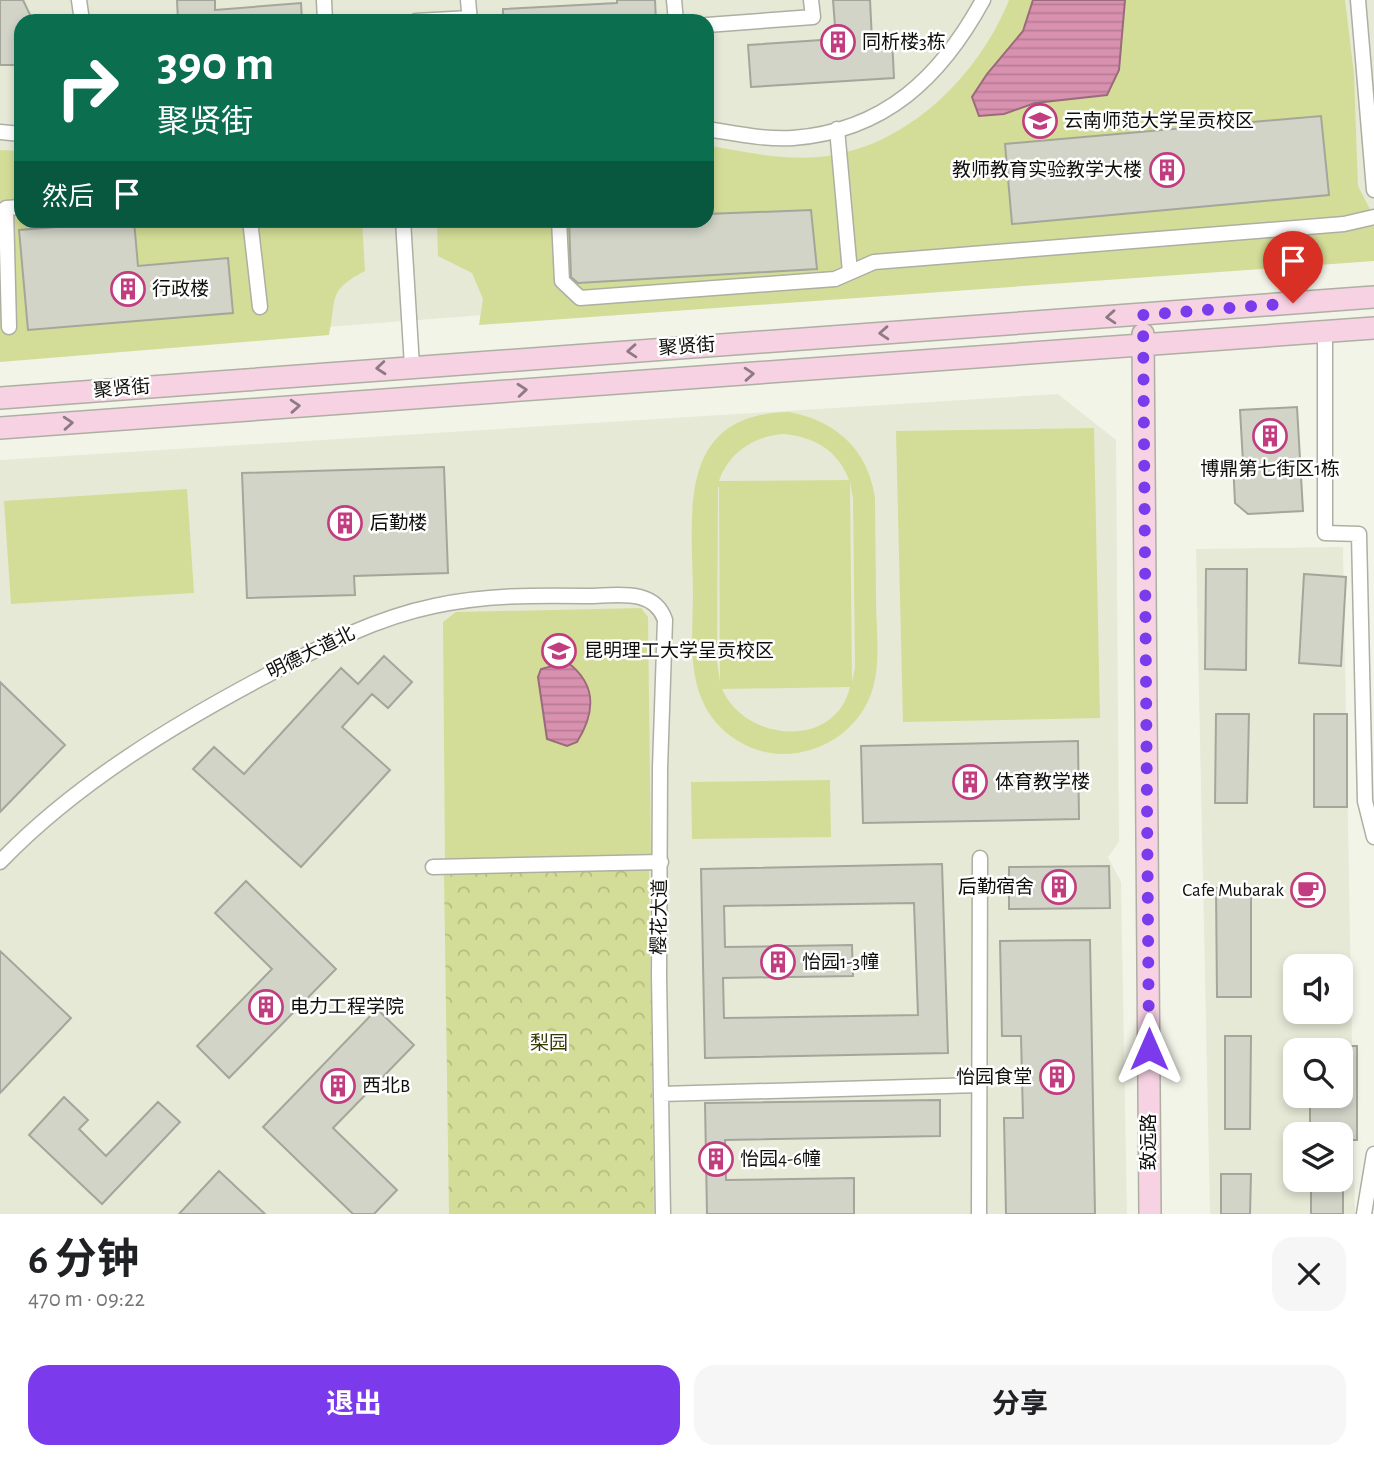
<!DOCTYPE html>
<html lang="zh">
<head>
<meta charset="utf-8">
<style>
	:root { --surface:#fff; --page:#f6f6f6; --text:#202124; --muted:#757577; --accent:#7c3aed }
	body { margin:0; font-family:"Alegreya Sans","Noto Sans SC",sans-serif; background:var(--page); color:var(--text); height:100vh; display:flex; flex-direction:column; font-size:26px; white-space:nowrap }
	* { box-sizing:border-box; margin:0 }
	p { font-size:23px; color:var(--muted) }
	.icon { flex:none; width:38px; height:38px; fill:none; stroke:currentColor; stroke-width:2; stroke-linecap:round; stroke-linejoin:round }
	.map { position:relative; height:1214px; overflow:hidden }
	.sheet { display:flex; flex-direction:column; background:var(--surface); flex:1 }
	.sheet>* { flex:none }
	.hud { position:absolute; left:14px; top:14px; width:700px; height:214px; border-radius:21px; box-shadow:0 4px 10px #0003; background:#0b6e4f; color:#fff; overflow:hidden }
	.tools { position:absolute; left:1283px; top:954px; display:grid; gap:14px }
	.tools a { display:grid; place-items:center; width:70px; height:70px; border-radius:14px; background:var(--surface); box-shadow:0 4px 10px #0003; font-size:35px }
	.pin { position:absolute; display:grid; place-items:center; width:60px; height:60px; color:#fff; margin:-72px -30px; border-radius:50% 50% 50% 0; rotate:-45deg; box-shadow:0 0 7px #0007 }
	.pin .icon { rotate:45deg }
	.me { position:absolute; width:77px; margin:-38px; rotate:0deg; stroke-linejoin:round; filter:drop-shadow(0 0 5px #0008) }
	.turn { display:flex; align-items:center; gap:24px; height:147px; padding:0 28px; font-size:32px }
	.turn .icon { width:91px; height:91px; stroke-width:2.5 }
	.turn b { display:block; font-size:49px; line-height:60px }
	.then { display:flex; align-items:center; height:66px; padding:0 28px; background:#0003; gap:14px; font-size:26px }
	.round { display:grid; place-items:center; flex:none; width:74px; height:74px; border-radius:21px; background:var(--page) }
	.summary { display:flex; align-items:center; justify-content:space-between; height:119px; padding:0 28px }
	h1 { font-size:42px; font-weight:700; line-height:52px }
	.action { display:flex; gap:14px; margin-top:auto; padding:14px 28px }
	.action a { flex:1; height:80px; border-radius:21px; background:var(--accent); color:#fff; font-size:28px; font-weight:700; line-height:80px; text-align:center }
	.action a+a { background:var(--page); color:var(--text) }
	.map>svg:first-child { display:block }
	.built { fill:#e6e9d6; fill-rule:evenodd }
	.green { fill:#d4dd97; fill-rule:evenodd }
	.forest { fill:url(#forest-crowns) }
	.water { fill:url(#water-rules); stroke:#9b6a7d; stroke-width:2 }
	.building { fill:#d2d4c8; stroke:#a5a69b; stroke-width:2; fill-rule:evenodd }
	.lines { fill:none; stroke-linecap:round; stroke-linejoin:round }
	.street-casing { stroke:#adafa3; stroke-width:17 }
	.secondary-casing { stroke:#adafa3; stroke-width:24 }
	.street { stroke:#fff; stroke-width:14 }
	.secondary { stroke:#f7d2e3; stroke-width:21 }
	.oneway { stroke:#8e7a82 }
	.route { stroke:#7c3aed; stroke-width:12; stroke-dasharray:0 21.6 }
	.labels { text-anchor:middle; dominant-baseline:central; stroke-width:5; stroke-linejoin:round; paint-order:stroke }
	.poi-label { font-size:19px; fill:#0e0f0b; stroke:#fff; text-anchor:start }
	.street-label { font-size:19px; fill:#0e0f0b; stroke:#fff }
	.park-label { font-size:19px; fill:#373b03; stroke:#fff }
</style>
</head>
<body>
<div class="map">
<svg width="1374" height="1214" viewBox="0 0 1374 1214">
	<defs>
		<pattern id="forest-crowns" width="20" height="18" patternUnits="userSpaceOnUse" patternTransform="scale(1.75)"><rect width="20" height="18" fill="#d4dd97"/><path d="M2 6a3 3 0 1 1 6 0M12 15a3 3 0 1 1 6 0" fill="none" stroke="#b5bc81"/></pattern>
		<pattern id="water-rules" width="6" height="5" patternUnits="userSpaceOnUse" patternTransform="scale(1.75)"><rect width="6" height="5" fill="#d891ae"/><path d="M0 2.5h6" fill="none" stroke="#b87c94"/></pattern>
	</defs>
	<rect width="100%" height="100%" fill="#f2f4e8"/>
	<path class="built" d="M0 0H1374V247L0 352ZM21 21H707V220H21Z
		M1058 394 1116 440 1119 842 1108 857 1121 882 1127 1214H0V460Z
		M1343 547 1355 1214H1210L1196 549ZM1295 966H1340V1012H1295ZM1295 1050H1340V1096H1295ZM1295 1134H1340V1180H1295Z"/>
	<path class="green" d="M1009 0H1345L1354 74 1358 186 1374 217V261L479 325 483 299 472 273 438 256 437 221 707 220V145C742 152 783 160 819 157 905 149 978 77 1009 0Z
		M0 150 21 151V220L362 221 365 271C326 291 337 300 329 335L0 362Z
		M789 412C836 421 868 449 875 498 875 532 876 566 876 599 876 625 880 654 875 679 867 725 825 755 780 754 750 753 720 734 706 708 687 674 693 631 693 593 692 513 676 414 789 412ZM784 434C814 437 838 450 849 480L719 481C729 452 754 436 784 434ZM850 482 853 499 855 667 852 682ZM718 487H719L720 682 717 662ZM850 687C835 750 745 742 722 689Z
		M1094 428 1100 718 903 722 896 431Z
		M187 489 194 593 11 604 4 501Z
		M641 608 648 617 651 859 445 861 443 622 456 612Z
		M830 780 831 837 692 839 691 782Z"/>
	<path class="forest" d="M649 870 654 1214H449L444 872Z"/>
	<path class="water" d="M1033 0H1125L1119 70 1107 95 1035 103 1004 114 979 116 972 97 987 74 1023 31Z
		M567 662C598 685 595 713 577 742L567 746 547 739 538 677 541 669Z"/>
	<path class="building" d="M0 0H23L33 21H21V65H0Z
		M177 0H215V10L301 3 302 21H178Z
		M617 0H655L656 21H503V9L617 3Z
		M833 0H870L872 40 892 39 894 78 751 87 748 45 836 39Z
		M1321 116 1329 195 1012 224 1005 144Z
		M811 210 817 269 578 283 571 277 569 220H707V214Z
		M134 221 138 266 228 258 233 313 28 330 19 230Z
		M1297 407 1303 511 1248 514 1235 503 1233 462H1243L1240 410Z
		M444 467 448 573 354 576 355 595 247 598 242 473Z
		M1206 569H1247L1246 670 1205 669Z
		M1304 574 1346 577 1341 666 1299 663Z
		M384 656 412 682 388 708 372 694 342 727 390 770 301 867 193 769 214 747 244 774 341 668 358 684Z
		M0 682 65 745 0 812Z
		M1216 714H1249L1247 803H1215Z
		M1314 714H1347V807H1314Z
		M1078 741 1079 819 863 823 861 746Z
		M942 864 948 1053 705 1058 701 869ZM914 903 918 1015 724 1018 723 978 853 976 852 945 725 947 724 906Z
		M1109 866 1110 908 1009 909V867Z
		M246 881 336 969 229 1078 197 1046 272 969 215 913Z
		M1216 888H1251V997H1217Z
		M1090 940 1095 1214H1006L1004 1118H1023L1021 1036H1002L1000 941Z
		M0 951 71 1018 0 1093Z
		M377 1009 414 1045 333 1128 397 1190 374 1214H353L263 1127Z
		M1225 1036H1251L1250 1129H1225Z
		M1340 1046H1357V1140H1340V1134H1310V1096H1340Z
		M64 1097 88 1120 79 1129 106 1156 158 1102 180 1122 102 1204 29 1135Z
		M940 1100V1136L725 1140 726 1180 854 1178V1214H707L705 1103Z
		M219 1171 265 1214H179Z
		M1221 1174H1251L1250 1214H1221Z
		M1311 1180H1343V1214H1311Z"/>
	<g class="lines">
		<g class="street-casing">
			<path id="street" d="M79 0 82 21
				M324 0 325 21
				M468 0 470 21
				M674 0 676 21
				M1358 0 1374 190
				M416 21 470 18
				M707 25 813 17 811 0
				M707 129C734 133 765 140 793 138 885 131 941 77 983 0
				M837 129 850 272
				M0 132 21 134
				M250 220 260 307
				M403 220 412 366
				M559 220 562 281 580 298 835 279 874 262 1344 224 1374 217
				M9 327 6 208 21 207
				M1325 332V533L1359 534 1365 801 1374 837
				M0 862C76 783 176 723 273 672 324 645 376 618 434 606 484 595 536 595 587 596 615 596 654 587 665 620L660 768 659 976 663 1214
				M433 867 661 862
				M661 1094 979 1085
				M979 1214 980 858
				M1364 1214 1374 1154"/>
		</g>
		<g class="secondary-casing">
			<path id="secondary" d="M1143 334 1150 1214
				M0 398 1374 297
				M0 428 1374 328"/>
		</g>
		<use href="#street" class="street"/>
		<use href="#secondary" class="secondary"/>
	</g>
	<defs><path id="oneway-chevron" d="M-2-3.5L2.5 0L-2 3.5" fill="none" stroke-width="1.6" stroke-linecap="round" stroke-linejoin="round" transform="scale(1.75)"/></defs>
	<g class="oneway">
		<use href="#oneway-chevron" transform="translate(1111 317) rotate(176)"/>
		<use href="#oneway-chevron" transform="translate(884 333) rotate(176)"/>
		<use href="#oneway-chevron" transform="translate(632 351) rotate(176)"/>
		<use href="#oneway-chevron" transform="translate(381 368) rotate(175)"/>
		<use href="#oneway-chevron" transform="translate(749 374) rotate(-4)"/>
		<use href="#oneway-chevron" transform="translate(522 390) rotate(-5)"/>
		<use href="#oneway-chevron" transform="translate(295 406) rotate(-4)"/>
		<use href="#oneway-chevron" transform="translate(68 423) rotate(-4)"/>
	</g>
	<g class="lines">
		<path class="route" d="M1149 1049 1143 315 1293 303"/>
	</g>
	<defs>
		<g id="building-ring" transform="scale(1.75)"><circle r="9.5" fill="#fff" stroke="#c23d7f" stroke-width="1.5"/><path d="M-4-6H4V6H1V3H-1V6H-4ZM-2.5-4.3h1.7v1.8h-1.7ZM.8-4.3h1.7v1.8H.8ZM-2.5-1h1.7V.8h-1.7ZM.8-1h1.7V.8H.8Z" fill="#c23d7f"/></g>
		<g id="university-ring" transform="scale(1.75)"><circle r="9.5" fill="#fff" stroke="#c23d7f" stroke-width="1.5"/><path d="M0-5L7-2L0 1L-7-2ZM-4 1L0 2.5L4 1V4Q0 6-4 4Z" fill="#c23d7f"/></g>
		<g id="cafe-ring" transform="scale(1.75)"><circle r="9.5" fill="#fff" stroke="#c23d7f" stroke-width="1.5"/><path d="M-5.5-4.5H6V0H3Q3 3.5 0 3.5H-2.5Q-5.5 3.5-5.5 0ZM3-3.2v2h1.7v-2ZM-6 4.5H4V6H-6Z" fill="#c23d7f"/></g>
	</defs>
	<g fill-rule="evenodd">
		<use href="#building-ring" x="838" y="42"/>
		<use href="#university-ring" x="1040" y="121"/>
		<use href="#building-ring" x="1167" y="170"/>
		<use href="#building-ring" x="128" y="289"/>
		<use href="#building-ring" x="1270" y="436"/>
		<use href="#building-ring" x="345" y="523"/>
		<use href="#university-ring" x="559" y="651"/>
		<use href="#building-ring" x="970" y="782"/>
		<use href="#building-ring" x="1059" y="887"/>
		<use href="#cafe-ring" x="1308" y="890"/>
		<use href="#building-ring" x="778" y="962"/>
		<use href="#building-ring" x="266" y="1007"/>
		<use href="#building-ring" x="1057" y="1077"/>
		<use href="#building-ring" x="338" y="1086"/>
		<use href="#building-ring" x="716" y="1159"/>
	</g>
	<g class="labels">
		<g class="poi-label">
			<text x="862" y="42">同析楼3栋</text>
			<text x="1064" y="121">云南师范大学呈贡校区</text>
			<text x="1142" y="170" text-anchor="end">教师教育实验教学大楼</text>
			<text x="152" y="289">行政楼</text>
			<text x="1270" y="469" text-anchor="middle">博鼎第七街区1栋</text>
			<text x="370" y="523">后勤楼</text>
			<text x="584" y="651">昆明理工大学呈贡校区</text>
			<text x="995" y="782">体育教学楼</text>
			<text x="1034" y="887" text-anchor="end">后勤宿舍</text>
			<text x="1284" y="890" text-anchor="end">Cafe Mubarak</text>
			<text x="802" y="962">怡园1-3幢</text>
			<text x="290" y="1007">电力工程学院</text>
			<text x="1032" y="1077" text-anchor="end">怡园食堂</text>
			<text x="362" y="1086">西北B</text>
			<text x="740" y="1159">怡园4-6幢</text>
		</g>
		<g class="street-label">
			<text transform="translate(687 347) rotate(-4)">聚贤街</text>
			<text transform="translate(122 389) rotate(-5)">聚贤街</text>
			<text transform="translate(311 653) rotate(-26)">明德大道北</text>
			<text transform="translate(660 917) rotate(-89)">樱花大道</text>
			<text transform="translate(1149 1142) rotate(-90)">致远路</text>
		</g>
		<g class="park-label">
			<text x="549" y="1043">梨园</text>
		</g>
	</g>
</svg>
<div class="tools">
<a><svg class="icon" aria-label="sound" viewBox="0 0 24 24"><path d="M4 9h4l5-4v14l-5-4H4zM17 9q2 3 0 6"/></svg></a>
<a><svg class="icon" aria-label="search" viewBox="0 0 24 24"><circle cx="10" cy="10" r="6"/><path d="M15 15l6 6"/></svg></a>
<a><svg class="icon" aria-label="layers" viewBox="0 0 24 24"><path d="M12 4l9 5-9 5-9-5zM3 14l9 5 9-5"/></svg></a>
</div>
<div class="pin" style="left:1293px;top:303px;background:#d93025"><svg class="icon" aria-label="arrive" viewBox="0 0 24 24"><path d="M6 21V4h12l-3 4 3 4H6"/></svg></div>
<svg class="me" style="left:1149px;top:1049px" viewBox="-20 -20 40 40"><path d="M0-17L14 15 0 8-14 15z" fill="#7c3aed" stroke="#fff" stroke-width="4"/></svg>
<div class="hud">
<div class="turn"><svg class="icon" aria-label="right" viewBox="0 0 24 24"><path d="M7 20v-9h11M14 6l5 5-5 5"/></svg><div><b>390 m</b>聚贤街</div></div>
<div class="then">然后<svg class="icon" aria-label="arrive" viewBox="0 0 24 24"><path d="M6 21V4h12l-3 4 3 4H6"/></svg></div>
</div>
</div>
<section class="sheet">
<div class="summary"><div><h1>6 分钟</h1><p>470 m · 09:22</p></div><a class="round"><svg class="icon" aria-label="close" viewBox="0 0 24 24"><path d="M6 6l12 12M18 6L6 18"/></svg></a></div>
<div class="action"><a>退出</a><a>分享</a></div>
</section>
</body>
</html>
